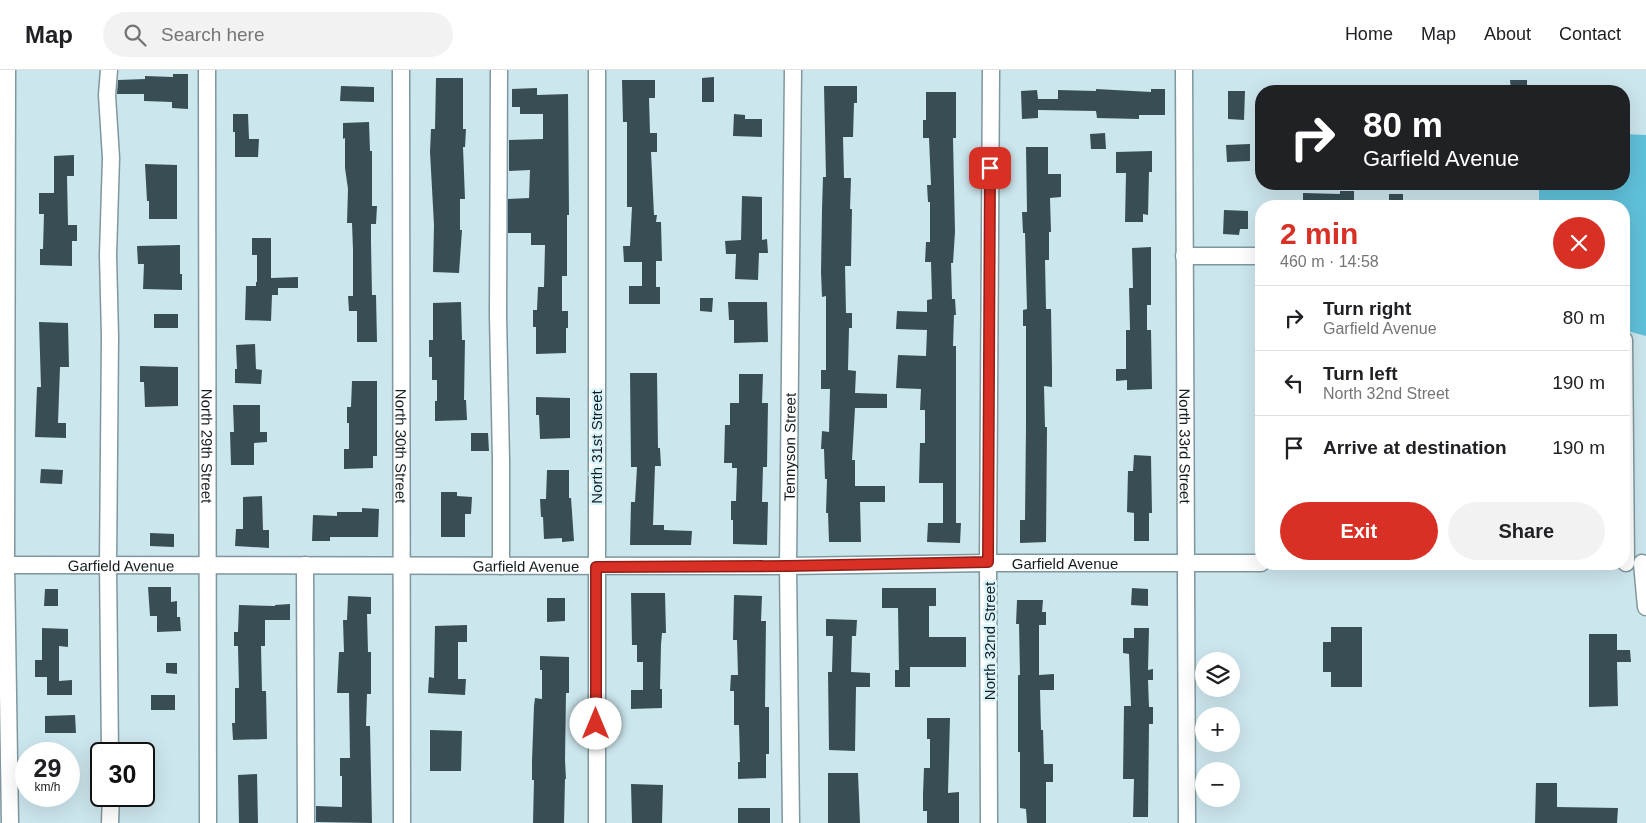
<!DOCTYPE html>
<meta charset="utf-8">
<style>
body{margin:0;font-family:Helvetica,sans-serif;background:#f2f2f2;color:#202124;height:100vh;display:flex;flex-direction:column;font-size:19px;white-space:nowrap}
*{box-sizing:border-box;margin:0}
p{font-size:16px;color:#757577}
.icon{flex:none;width:28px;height:28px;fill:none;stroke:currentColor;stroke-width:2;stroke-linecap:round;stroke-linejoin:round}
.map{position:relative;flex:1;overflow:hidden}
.details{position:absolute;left:1255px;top:130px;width:375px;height:370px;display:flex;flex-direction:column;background:#fff;border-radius:20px;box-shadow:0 5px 20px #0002}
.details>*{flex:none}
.top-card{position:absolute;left:1255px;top:15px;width:375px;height:105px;border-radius:20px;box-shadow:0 5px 20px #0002;background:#202124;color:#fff;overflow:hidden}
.controls{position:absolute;left:1195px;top:582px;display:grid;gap:10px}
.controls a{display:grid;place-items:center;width:45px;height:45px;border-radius:50%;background:#fff;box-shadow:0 5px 20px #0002;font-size:25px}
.speed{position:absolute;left:15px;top:672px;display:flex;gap:10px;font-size:25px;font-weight:700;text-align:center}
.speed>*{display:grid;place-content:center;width:65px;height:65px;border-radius:50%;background:#fff;box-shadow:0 5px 20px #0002;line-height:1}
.speed small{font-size:12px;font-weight:400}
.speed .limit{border:2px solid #111;border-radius:8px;background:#fff;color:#111}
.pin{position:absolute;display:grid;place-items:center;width:42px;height:42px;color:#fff;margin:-21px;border-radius:10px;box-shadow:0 2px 8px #0006}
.me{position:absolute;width:55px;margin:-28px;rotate:0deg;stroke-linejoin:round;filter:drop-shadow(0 0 4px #0008)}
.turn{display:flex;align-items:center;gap:18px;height:105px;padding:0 25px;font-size:22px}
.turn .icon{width:65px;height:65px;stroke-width:2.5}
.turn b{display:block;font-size:35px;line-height:42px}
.round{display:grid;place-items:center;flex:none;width:52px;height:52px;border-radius:26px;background:#f2f2f2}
.summary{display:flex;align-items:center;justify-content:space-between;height:85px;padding:0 25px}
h1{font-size:30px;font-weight:800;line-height:38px;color:#d93025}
.cta{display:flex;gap:10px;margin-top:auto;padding:10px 25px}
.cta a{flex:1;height:58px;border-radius:30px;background:#d93025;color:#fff;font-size:20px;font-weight:800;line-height:58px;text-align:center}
.cta a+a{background:#f2f2f2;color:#202124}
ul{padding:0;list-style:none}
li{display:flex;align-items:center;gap:15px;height:65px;padding:0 25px;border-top:1px solid #e0e0e0}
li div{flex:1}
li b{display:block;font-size:19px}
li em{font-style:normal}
header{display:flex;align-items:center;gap:30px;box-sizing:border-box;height:70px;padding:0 25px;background:#fff;border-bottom:1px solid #e0e0e0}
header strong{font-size:24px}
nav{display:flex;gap:28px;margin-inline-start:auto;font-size:18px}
.search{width:350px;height:45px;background:#f2f2f2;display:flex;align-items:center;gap:12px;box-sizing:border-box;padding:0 18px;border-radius:28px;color:#757577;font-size:19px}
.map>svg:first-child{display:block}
.green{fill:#5fc0d9}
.building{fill:#384e54}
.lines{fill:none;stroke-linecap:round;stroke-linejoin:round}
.minor-casing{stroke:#7f979d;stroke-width:19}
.minor{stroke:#fff;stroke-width:16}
.route-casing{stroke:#8d1f18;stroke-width:12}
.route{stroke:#d93025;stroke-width:9}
.labels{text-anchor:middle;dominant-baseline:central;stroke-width:5;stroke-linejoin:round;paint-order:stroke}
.street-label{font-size:15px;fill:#131c1f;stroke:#d9f3fa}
</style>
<header>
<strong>Map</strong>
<div class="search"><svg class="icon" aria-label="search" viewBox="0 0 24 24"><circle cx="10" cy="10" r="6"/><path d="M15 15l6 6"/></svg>Search here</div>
<nav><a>Home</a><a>Map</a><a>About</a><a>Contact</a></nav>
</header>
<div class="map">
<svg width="1646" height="753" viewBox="0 0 1646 753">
<rect width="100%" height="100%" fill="#cce6ed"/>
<!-- green -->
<path class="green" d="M1624,64l22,1v201l-22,-6v-124h-85v-22h85z"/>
<!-- building -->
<path class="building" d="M173,4h15v35l-16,-1v-6l-28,-1v-7h-27l1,-14 27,-1v-3l28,1z
M714,7v25h-12v-24z
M436,8h27v51h3l-1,18h-2l2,52h-5v31h2l-3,43 -26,-1 1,-47 -4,-73 1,-23h4z
M622,10h33v18h-6l1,35h7v19h-6l3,63h3l-1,7h5l1,39h-6v26h4v17h-31v-18h13v-24h-18l-1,-16h7l2,-39h-5v-85h-4z
M1510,10h17v11h-16z
M341,16l33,1v15l-34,-1z
M824,16h33v17h-3l-1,34h-10l1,41h7l-1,31h2l-1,57h-6l1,47h6v15h-3l-1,42 8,1 -1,22 32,1v14h-32l-3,52h3v26h30v16h-25l1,40h-32l-1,-29h-2l1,-34h-2l-1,-30h-3l1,-18 7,1 1,-43h-9v-19h5v-74l-4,1 -1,-25 1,-63 1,-32h3z
M537,18v7l31,-1 1,121h-2v61h-5v35h6v17h-2v25l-30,1v-27h-3v-17h4l1,-23h6l1,-42h-14v-12h-23v-34l21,-1 1,-28 -21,1v-31l34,-1v-25h-23v-7h-8v-18z
M1096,19l55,3v-3h14v26h-26v4l-42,-1 -1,-7 -58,-1v8l-16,1 -1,-28 16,-1 1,9h20v-9l38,1z
M1228,21h17l-1,29 -16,-1z
M926,22h30v46h-3l2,94 -2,31h-2l1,36h3l1,16h-2l-1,31h3v177h5l-1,20 -33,-1 1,-19h15v-40h-24l1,-40h5v-33h-5l1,-21 -25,-1 2,-33 28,1 1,-26 -31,-1 1,-18 30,1v-12l5,-1 -1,-37h-6l1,-20h4v-40h-2l-1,-17h4l-2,-47h-6v-18h3z
M233,44h15l1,25h10l-1,18h-23v-25h-2z
M734,44l11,1v4h17v18l-29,-1z
M369,52l1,29h2v55h5l-1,18h-5v19l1,52h4l1,47h-20v-31h-8l-1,-15h5v-46l-1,-27h-5l1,-34 -3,-21v-30l-2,1v-16z
M1105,63l1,16h-15l-1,-15z
M1250,74v17l-23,1 -1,-17z
M1026,77h22v27h13v23l-11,1 1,34h-2v28h-4l1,49h5l1,61v17l-8,-1 1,41h2l-1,115 -26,1v-23h5l1,-93v-101h-3v-16l4,-1 -2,-76h-2l-1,-21h5z
M1152,81v21h-3l-1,43 -5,-1v8h-18l1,-49h-10v-21z
M74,85v21h-7l1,49h9v16h-5v25l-32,-1v-16h3l1,-35h-5v-21h15v-37z
M145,94l32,1v54h-28v-18h-2z
M1340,121h14v15h-51v-13l37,1z
M1389,124h14v12h-14z
M742,126l20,1v43l5,-1 1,14h-9l-1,27 -23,-1 1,-25h-10l-1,-13 16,-1z
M1224,140l24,1v18h-8l-1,6 -16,-1z
M252,168h19v40l27,-1v11h-20v7h-6l-1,26 -26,-1 1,-34h10v-4h1v-27h-5z
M180,175v29h2v16l-39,-1 1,-25h-6l-1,-18z
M1151,177v58h-4v25h4l1,59 -25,1v-10l-11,1v-12h10v-39h4l-1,-42h4l-1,-40z
M700,228h13l-1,14 -12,-1z
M461,232l1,38h3l-1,60h2l1,20 -32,1v-20h2v-21h-5v-23h-3v-17h4v-37z
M728,232h39l1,40 -34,1v-23h-5z
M154,244h24v14h-24z
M39,252l29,1 1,44h-9l-2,56h8v15l-31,-1 2,-50h4z
M255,274l1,25 6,1 -1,14 -26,-1v-14h2l-1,-24z
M140,296l38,1v39l-33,1 -1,-25h-4z
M630,303h27l1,75h2l1,18h-6l-2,59h11v5l28,1 -1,14h-61l1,-43h4l2,-35h-6z
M739,304h24l-1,29h6l-1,64h-4l-1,35h6l-1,43 -34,-1v-24h-2v-19h5l1,-33h-5v-5h-8l1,-38h5v-22h9z
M352,311h25v75h-4v12l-29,1v-20h5v-26h-2v-16h4z
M536,327l34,1v40l-30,1 -1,-24h-3z
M233,335h27v27h7v10l-13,1v22h-23l-1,-33h4z
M471,363h17l1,18h-18z
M1134,385l17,1 1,57h-3v28h-15v-28l-7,-1 1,-41h5z
M41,399l22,1 -1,14 -22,-1z
M547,400h22v28h2l3,43 -12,1v-4l-18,1 -1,-22h-2l-1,-18h6z
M441,422h16v4l15,1 -1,17h-6v23h-24z
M262,426l1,34h6v18l-34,-2 1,-17h7v-32z
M362,438l17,1 -1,28h-48v4h-18l1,-26 24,1v-4h25z
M150,463l24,1v13l-24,-1z
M148,517h23v15l6,-1v16h3l1,14 -24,1v-16h-7z
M882,518h54v18h-7v31h37v30h-56v20h-15v-17h4l-1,-62h-16z
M1132,518l16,1v17l-17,-1z
M45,519h13v17h-14z
M631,523h34l1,40h-4l-1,12 -1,44h2v19l-31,1v-19h12v-28h-6v-17h-5z
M734,525l28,1 -1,25h5l-1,86h4v47h-3v24l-28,1v-17h2l-1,-37h-5v-34h-4l1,-16h7l-1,-35h-4z
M348,526l23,1v17h-4l1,38h3v42h-4l-1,32h4l2,97 -56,-1v-16l26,1v-31h-2v-18h10l-1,-65h-12l2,-41h5l-1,-32h4z
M547,528h18v23l-18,1z
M1017,530h26l-1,12h4v13h-7v50l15,-1v16h-14l1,40h2l1,34h9v18h-7v41h-19l-1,-14 -6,-1v-56h-2v-77h2l-1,-51h-3z
M290,534v16h-25v26h-4l1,45h4l1,48 -34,1 -1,-17h3v-35h4l-1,-42h-4v-14h4l1,-27 36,1v-1z
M826,549l31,1 -1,16h-4l-1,36 19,1v14h-14l-1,64 -26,-1 -1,-78h4l1,-36h-7z
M467,555v17h-9v37h8l-1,16 -37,-2 1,-16 5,1 1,-52z
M1331,557h31v60h-31v-15h-8v-30h8z
M42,558l26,1v18l-9,-1v35l13,-1v15h-25v-18h-12v-17h7z
M1134,558h15l-1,42 5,-1v11h-5l1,27h4v17h-4l-1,93h-15l1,-38h-11l1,-73h7l-2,-52 -6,-1v-15h11z
M1589,564h28v16h13l1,12h-14l1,44 -29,1z
M540,586l29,1v36h-3l-1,67 1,19h-1l-1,44h-31l1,-43h-2v-19l2,-55 1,-8 7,1v-29h-2z
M166,593h11v11l-11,-1z
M151,625h24v15h-24z
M75,645l1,18h-31v-17z
M927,648h23l-2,75 11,-1v31h-32v-12h-4v-17l1,-26h6v-29h-3z
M430,660l32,1 -1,40h-31z
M828,703h30l2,50h-32z
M257,704l1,49h-19l-1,-48z
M1536,713h21v24l61,1 -1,15h-82z
M631,714l32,1 -1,38h-30z
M738,738h32v15h-32z"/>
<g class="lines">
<!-- minor casing -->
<g class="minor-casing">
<g id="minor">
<path d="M7,0l-1,495 4,258"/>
<path d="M109,0l-2,25 4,63 -3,97 2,82 -2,228 2,189"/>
<path id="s1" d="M207,0l1,753"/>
<path id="s2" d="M401,0l1,753"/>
<path d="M499,0l-1,246 3,144v106"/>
<path id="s3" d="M1184,0l3,753"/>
<path d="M1184,186h77"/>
<path d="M1624,270l2,223"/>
<path d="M1642,493l4,44"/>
<path id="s4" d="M0,495l788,1 200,-3h273"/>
<path d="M305,495l1,258"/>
<path d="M110,753l1,-27"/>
<path d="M597,753v-753"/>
<path id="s5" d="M791,753l-3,-257 5,-496"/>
<path d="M989,753l-1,-260 3,-493"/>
</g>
</g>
<!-- minor -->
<use href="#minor" class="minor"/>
</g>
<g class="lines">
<!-- route casing -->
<g class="route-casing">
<path id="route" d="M596,654v-157l192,-1 200,-4 2,-394"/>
</g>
<!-- route -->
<use href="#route" class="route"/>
</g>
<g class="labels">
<!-- street labels -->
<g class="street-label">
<text stroke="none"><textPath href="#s1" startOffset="376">North 29th Street</textPath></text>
<text stroke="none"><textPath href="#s5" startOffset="376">Tennyson Street</textPath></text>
<text stroke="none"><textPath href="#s3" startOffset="376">North 33rd Street</textPath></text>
<text stroke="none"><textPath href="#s2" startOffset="376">North 30th Street</textPath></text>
<text transform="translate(596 377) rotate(-90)">North 31st Street</text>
<text stroke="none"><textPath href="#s4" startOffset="1065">Garfield Avenue</textPath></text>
<text stroke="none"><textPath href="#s4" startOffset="121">Garfield Avenue</textPath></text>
<text stroke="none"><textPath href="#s4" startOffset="526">Garfield Avenue</textPath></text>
<text transform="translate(989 571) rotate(-90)">North 32nd Street</text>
</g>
</g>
</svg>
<div class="controls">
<a><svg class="icon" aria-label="layers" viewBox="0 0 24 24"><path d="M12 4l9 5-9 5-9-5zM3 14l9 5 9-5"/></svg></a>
<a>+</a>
<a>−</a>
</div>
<div class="speed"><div>29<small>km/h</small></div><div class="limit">30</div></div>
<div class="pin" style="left:990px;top:98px;background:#d93025"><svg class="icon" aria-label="arrive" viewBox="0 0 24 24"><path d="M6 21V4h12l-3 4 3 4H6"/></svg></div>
<svg class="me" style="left:596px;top:654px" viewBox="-20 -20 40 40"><circle r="19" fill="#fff"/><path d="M0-13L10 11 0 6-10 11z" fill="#d93025"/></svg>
<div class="top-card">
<div class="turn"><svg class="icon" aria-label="right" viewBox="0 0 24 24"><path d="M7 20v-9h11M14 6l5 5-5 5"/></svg><div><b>80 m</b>Garfield Avenue</div></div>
</div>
<section class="details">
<div class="summary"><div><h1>2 min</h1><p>460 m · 14:58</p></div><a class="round" style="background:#d93025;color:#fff"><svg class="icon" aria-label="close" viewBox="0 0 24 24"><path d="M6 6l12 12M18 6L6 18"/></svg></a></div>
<ul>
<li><svg class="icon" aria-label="right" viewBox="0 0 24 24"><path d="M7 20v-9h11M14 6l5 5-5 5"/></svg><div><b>Turn right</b><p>Garfield Avenue</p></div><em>80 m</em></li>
<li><svg class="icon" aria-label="left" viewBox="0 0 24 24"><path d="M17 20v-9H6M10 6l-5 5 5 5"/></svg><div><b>Turn left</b><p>North 32nd Street</p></div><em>190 m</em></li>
<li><svg class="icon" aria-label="arrive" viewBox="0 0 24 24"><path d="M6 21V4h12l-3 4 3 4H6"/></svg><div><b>Arrive at destination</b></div><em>190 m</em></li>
</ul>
<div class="cta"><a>Exit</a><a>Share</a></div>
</section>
</div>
